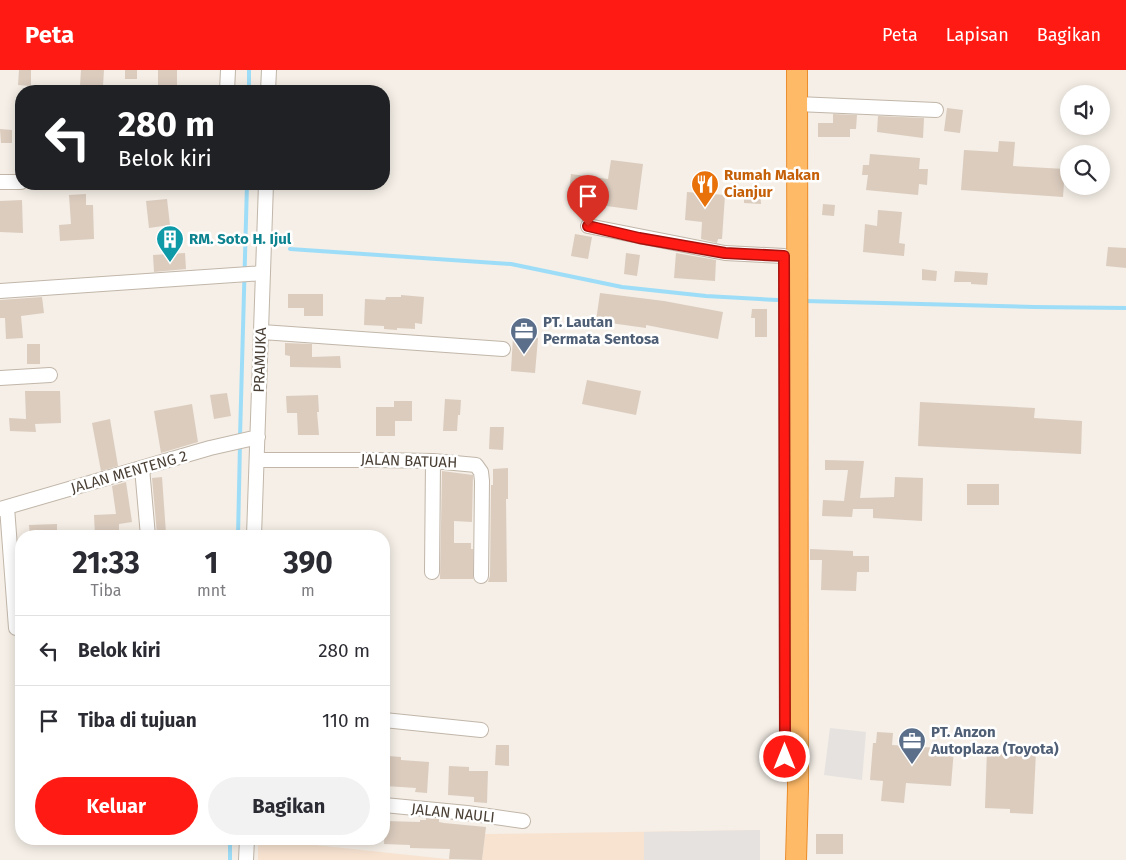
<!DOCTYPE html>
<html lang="id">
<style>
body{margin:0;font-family:"Fira Sans",sans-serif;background:#f2f2f3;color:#2b2b33;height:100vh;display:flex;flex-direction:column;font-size:19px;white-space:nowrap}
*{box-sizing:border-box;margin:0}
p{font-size:16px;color:#7c7c81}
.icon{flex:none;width:28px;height:28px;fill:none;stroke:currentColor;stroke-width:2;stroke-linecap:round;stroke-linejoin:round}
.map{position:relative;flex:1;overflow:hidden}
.panel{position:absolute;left:15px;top:460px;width:375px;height:315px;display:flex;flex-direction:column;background:#fff;border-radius:20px;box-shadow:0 2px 12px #0003}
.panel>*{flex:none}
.banner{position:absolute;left:15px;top:15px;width:375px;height:105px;border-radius:20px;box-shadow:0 2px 12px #0003;background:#202124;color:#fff;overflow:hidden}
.tools{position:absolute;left:1060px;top:15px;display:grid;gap:10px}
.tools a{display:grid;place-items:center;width:50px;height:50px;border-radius:50%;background:#fff;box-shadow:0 2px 12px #0003;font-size:25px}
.pin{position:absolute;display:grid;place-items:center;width:42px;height:42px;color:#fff;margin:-51px -21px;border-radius:50% 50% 50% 0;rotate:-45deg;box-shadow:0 0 5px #0007}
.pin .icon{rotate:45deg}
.me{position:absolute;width:55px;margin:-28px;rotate:0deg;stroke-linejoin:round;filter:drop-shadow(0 0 4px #0008)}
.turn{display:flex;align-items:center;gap:18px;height:105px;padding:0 20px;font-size:22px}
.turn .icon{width:65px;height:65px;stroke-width:2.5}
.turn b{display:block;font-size:35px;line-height:42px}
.eta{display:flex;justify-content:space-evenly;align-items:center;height:85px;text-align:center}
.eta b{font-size:30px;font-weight:700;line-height:35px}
.action{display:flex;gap:10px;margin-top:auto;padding:10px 20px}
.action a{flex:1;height:58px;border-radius:30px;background:#ff1b14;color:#fff;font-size:20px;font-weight:700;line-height:58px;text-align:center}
.action a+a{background:#f2f2f3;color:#2b2b33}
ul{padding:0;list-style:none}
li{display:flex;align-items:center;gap:15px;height:70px;padding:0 20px;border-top:1px solid #e1e1e2}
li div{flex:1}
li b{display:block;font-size:19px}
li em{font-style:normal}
header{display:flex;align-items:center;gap:30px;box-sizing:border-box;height:70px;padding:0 25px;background:#ff1b14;color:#fff}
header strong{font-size:24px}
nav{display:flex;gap:28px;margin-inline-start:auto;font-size:18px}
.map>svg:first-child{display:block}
.commercial{fill:#f8e3d1}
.parking{fill:#e6e2df}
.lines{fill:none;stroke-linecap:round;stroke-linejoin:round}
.stream{stroke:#9eddf7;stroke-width:4}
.building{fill:#dbccbe}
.minor-casing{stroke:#c1b6a9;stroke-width:16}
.highway-casing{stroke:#eb8d2b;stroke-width:22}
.minor{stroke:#fff;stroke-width:14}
.highway{stroke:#ffba68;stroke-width:20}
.route-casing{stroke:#a6120d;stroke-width:12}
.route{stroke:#ff1b14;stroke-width:9}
.labels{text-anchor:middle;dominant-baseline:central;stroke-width:5;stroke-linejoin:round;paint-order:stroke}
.food-label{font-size:15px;font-weight:bold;fill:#c56008;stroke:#fff;text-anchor:start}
.culture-label{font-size:15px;font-weight:bold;fill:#0d838f;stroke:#fff;text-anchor:start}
.service-label{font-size:15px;font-weight:bold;fill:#4e5e75;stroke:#fff;text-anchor:start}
.street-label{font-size:15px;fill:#493f35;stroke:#fff}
</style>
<header>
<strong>Peta</strong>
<nav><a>Peta</a><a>Lapisan</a><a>Bagikan</a></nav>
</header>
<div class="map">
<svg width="1126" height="790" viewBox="0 0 1126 790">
<rect width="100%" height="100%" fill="#f5efe7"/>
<!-- commercial -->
<path class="commercial" d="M760,760v30h-278l3,-26z
M258,769h1l197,21h-198z"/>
<!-- parking -->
<path class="parking" d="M830,658l36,4 -4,48 -38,-5z
M760,760v30h-116v-28z"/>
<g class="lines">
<!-- stream -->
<path class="stream" d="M249,21v-21
M290,179l221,15 111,23 84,9 71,4
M805,231l229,6 92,1
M240,367l7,-253
M238,466l2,-92
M230,790v-21"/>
</g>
<!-- building -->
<path class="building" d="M19,0h12v16l-13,-1z
M81,0h23l-1,16h-23z
M125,0h12v9h-12z
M158,0h19v15h-19z
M947,38l16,2 -3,23 -16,-2z
M833,44l24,1 -1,14h-6v8h-32v-14h15z
M878,46l46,2 -1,20 -46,-6z
M0,59l12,1v13h-11z
M999,71l16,1 -2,24 52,3 -2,28 -102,-7 3,-40 34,2z
M870,84l50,4 -1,11h9l-1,16 -8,-1 -1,11 -52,-5 2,-15h-6l1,-10h6z
M611,90l32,4 -6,46 -69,-9 3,-27 37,5z
M744,117l16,1 1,16 -17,-1z
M687,122l38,3 -3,44h-4l-1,4 -16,-4 1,-17 -17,-2z
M86,124v11h7l1,34 -34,2 -1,-16 12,-1 -2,-29z
M167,129l3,26 -21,3 -3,-27z
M22,130l1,33 -23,-1v-31z
M823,134l12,1 -1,11 -12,-1z
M878,140l24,2 -3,31 6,1 -1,12 -41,-4 2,-28 12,2z
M575,164l17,3 -4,22 -17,-3z
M1108,177l18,1v20l-20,-2z
M185,183l1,16 -32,3 -1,-17z
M626,183l14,2 -3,21 -13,-2z
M676,183l40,7 -1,21 -41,-3z
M922,199l15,2 -1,10 -14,-1z
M955,201l33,2 -1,12 -16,-1v-2h-17z
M600,223l64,8 59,11 -5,27 -72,-14v3l-50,-7z
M288,224h35v22h-19v-8h-16z
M401,225l23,2 -2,27 -7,-1v6l-18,-1v2l-13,-1v-3l-20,-1 1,-26 20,1 1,-3h15z
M42,227l2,16 -23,3 2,22 -17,1 -1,-21h-5v-18z
M752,239h15v28h-12v-19h-4z
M513,266l25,2 -3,35 -24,-2z
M285,273l27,1v13l28,-1 1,12 -51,-1v-11l-5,-1z
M27,274h13v20h-13z
M587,310l54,11 -5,24 -54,-11z
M25,321h35l1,32 -26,1 1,8 -26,-1 -1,-13 17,1z
M227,323l4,23 -17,3 -4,-24z
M318,325l1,17h-2l2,23h-21l-1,-22h-10l-1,-17z
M445,329l16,1 -1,15h-2l-1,16h-14z
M394,331h18v20h-17v15h-19v-29h18z
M920,332l115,6 -1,10 48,3 -1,33 -163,-8z
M192,334l6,38 -37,11 -7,-42z
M110,349l8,47 -17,5 -9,-48z
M490,357h14l-1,23 -14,-1z
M825,390l39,1 -4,37 34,-1 1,-20 28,1 -1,43 -49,-3v-9h-20l-1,8 -30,-1 1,-16 21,1 4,-31h-23z
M508,398v31h-2l1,83h-19l2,-6 1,-91h2v-16z
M442,401l31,4 -1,47 -18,-1v22h17v6h2v30h-33z
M162,407l4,56 -9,1 -5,-56z
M126,412l6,40 -13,2v12h-24l-1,-21 22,-1 -4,-28z
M967,414h32v21h-32z
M57,454v12h-27l-1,-11z
M810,479l43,2v5h16v16h-12l-1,19 -35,-1 1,-30h-12z
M877,662l16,1 -1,12 62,4 -3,37 -45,-3 -2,20 -23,-2 2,-20 -13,-1 3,-37h3z
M496,675h13v21l-14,-1z
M987,679l49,3 -3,62 -23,-1v-4l-25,-1z
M388,686l13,1v3l28,2 -2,31 -12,-1 1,-4 -31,-2z
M449,696l20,1v4h19l-1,32 -13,-1v-5l-26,-2z
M426,748l13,1v3l5,1 42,4 -4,33 -33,-1 1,-10 -40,-1v-3l-26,-1 1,-23 35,1v-2h6z
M816,764h27v20h-27z"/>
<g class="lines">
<!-- minor casing -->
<g class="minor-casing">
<path id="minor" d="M227,21l1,-21
M268,21l1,-21
M797,34l139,6
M0,112h21
M588,156l137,27 59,3
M0,221l262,-18
M262,262l241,17
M0,308l50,-3
M258,390h119l56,1 43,4 5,7 1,9 -1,95
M142,398l6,68
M7,437l9,121
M0,439l210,-61 48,-11
M254,466l12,-352
M432,502l1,-111
M384,650l97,10
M384,735l83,8 56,8
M246,790l1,-21"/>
</g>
<!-- highway casing -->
<g class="highway-casing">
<path id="highway" d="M796,790l2,-71 -1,-719"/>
</g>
<!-- minor -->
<use href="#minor" class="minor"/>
<!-- highway -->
<use href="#highway" class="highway"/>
</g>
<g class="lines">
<!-- route casing -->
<g class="route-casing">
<path id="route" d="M588,156l51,12 86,15 59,3 1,501"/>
</g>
<!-- route -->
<use href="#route" class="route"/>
</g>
<!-- icons -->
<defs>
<g id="restaurant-pin" transform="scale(1.4375)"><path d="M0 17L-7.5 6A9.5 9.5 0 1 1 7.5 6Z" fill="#e8710a" stroke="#fff"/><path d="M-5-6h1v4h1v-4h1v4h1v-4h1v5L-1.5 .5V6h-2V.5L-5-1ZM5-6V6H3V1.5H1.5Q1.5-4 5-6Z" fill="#fff"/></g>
<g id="building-pin" transform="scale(1.4375)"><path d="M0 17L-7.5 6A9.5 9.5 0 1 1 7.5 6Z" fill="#0f9aa8" stroke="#fff"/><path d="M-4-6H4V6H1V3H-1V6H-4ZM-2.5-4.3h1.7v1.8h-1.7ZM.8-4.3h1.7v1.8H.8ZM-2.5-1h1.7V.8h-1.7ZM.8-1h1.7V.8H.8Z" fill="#fff"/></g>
<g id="office-pin" transform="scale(1.4375)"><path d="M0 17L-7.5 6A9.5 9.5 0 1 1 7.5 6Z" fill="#5c6f8a" stroke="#fff"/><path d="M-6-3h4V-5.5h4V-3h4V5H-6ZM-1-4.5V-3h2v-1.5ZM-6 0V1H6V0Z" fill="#fff"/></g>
</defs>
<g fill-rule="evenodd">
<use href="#restaurant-pin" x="705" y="114"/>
<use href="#building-pin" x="170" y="169"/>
<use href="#office-pin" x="524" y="261"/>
<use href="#office-pin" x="912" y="671"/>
</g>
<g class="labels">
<!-- food labels -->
<g class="food-label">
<text x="724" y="105">Rumah Makan<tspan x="724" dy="17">Cianjur</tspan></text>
</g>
<!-- culture labels -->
<g class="culture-label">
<text x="189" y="169">RM. Soto H. Ijul</text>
</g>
<!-- service labels -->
<g class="service-label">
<text x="543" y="252">PT. Lautan<tspan x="543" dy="17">Permata Sentosa</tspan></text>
<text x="931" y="662">PT. Anzon<tspan x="931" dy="17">Autoplaza (Toyota)</tspan></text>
</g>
<!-- street labels -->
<g class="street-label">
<text transform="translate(260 290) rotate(-88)">PRAMUKA</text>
<text transform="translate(409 391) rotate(2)">JALAN BATUAH</text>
<text transform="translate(129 402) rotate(-16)">JALAN MENTENG 2</text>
<text transform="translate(453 743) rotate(6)">JALAN NAULI</text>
</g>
</g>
</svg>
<div class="tools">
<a><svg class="icon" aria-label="sound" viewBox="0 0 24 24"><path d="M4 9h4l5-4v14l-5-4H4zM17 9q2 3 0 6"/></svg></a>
<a><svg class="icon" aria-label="search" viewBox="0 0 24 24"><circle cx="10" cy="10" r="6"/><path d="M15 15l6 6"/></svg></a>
</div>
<div class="pin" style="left:588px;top:156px;background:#d93025"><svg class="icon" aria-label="arrive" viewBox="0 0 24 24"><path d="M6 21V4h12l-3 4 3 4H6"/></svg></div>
<svg class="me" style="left:785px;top:687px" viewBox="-20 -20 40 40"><circle r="17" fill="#ff1b14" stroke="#fff" stroke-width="3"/><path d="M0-11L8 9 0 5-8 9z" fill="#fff"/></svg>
<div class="banner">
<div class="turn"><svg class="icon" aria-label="left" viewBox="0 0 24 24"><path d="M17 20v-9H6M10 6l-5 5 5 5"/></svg><div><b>280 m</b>Belok kiri</div></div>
</div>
<section class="panel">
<div class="eta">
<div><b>21:33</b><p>Tiba</p></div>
<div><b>1</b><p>mnt</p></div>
<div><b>390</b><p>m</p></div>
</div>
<ul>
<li><svg class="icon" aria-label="left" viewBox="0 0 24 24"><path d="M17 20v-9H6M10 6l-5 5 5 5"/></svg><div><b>Belok kiri</b></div><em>280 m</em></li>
<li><svg class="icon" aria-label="arrive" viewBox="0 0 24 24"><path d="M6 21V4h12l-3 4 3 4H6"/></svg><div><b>Tiba di tujuan</b></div><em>110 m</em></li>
</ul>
<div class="action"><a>Keluar</a><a>Bagikan</a></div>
</section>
</div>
